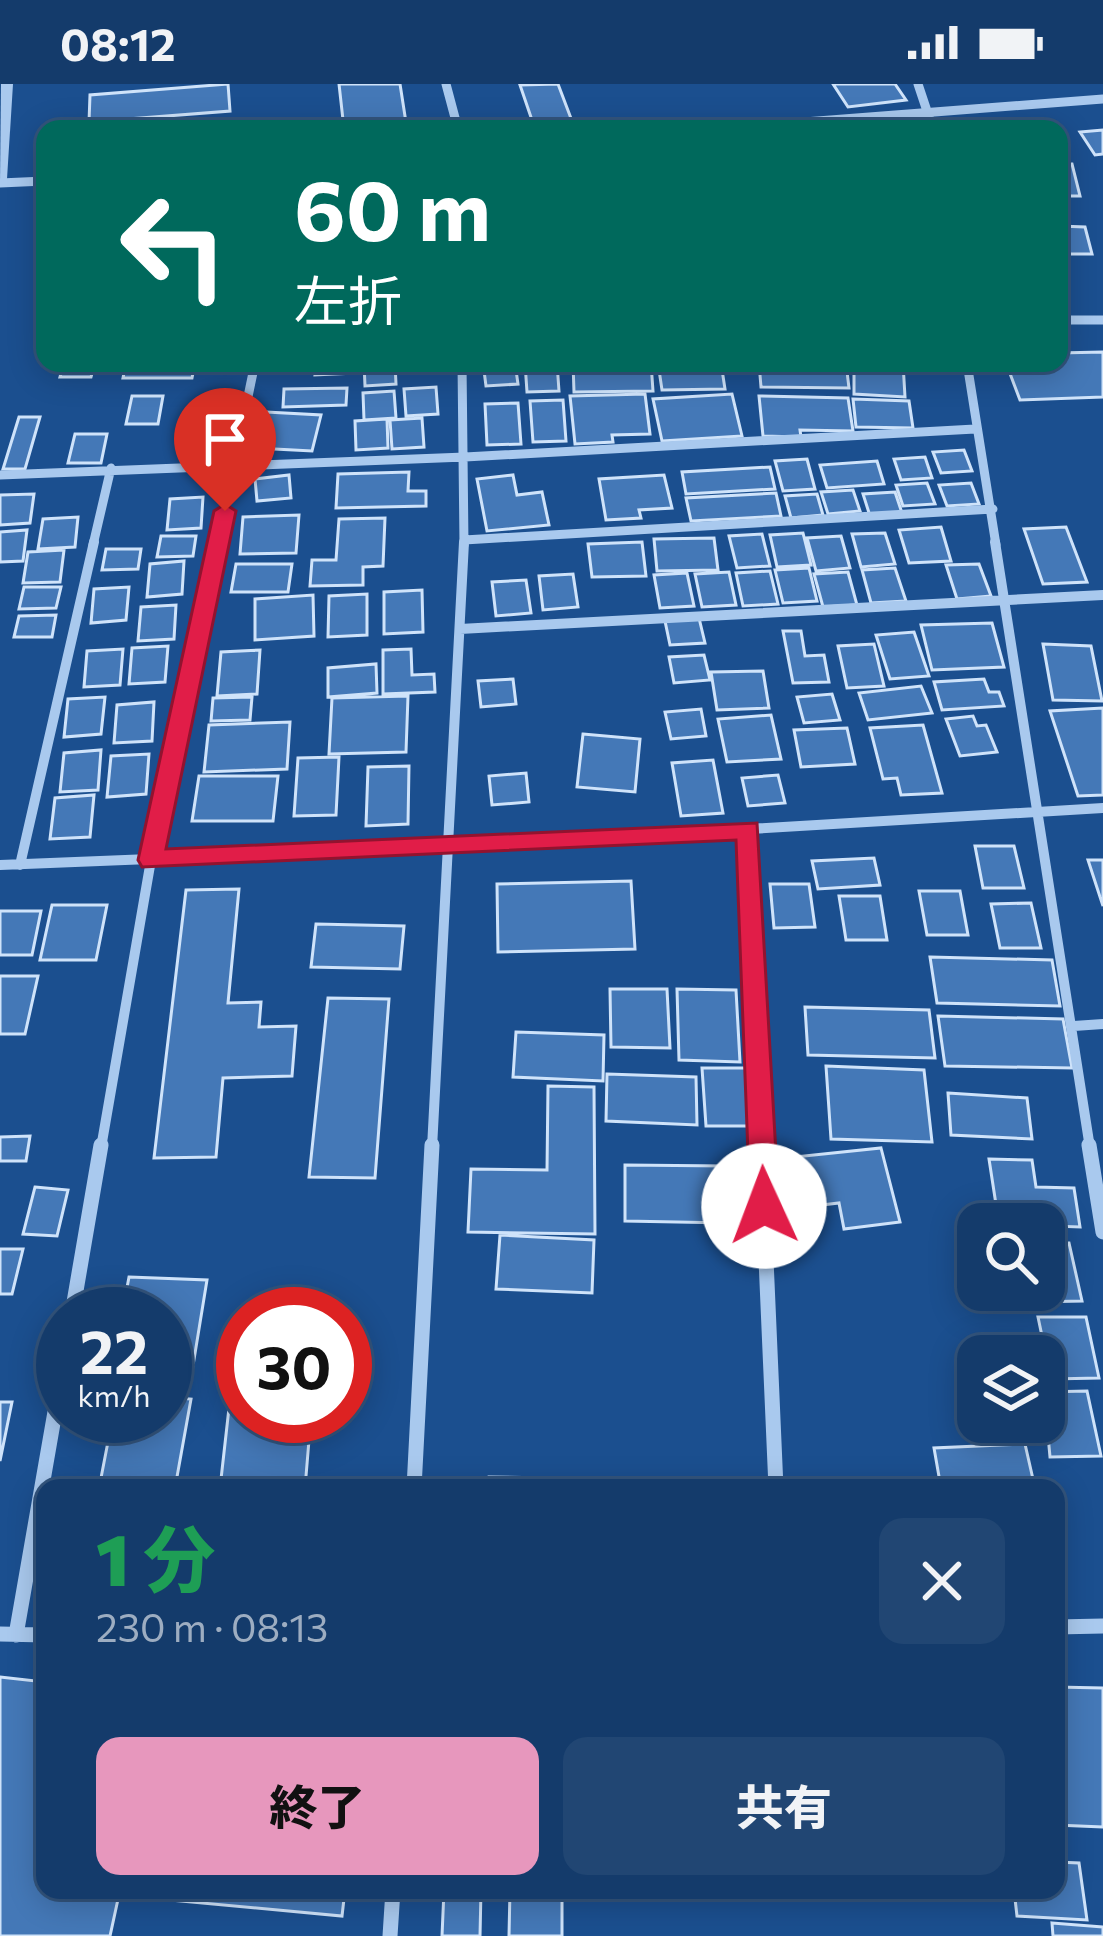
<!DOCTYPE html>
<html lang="ja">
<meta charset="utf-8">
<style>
body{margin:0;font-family:Commissioner,"Noto Sans JP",sans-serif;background:#214673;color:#f1f3f6;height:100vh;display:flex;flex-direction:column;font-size:45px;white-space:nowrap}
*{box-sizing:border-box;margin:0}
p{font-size:39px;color:#9dadc1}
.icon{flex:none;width:66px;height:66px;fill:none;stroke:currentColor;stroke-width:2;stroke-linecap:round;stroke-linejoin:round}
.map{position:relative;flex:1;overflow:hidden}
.panel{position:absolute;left:36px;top:1395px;width:1029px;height:420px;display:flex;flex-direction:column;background:#143b6b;border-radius:24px;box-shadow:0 6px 30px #0003,0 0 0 3px #33557e}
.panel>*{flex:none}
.banner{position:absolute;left:36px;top:36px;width:1032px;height:252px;border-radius:24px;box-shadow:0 6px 30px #0003,0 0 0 3px #33557e;background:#00695c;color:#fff;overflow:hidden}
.buttons{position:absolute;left:957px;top:1119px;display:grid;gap:24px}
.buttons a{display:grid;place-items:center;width:108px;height:108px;border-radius:24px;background:#143b6b;box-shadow:0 6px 30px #0003,0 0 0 3px #33557e;font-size:60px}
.speed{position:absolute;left:36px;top:1203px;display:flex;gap:24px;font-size:60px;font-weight:700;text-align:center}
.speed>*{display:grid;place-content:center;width:156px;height:156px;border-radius:50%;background:#143b6b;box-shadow:0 6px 30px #0003,0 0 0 3px #33557e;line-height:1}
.speed small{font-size:30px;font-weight:400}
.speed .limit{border:18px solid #d22;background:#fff;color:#111}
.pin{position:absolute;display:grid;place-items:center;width:102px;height:102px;color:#fff;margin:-123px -51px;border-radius:50% 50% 50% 0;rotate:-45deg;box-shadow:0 0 12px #0007}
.pin .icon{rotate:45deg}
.me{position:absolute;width:132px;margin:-66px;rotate:358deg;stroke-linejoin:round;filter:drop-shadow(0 0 9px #0008)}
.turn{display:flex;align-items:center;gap:42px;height:252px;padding:0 60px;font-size:54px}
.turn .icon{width:156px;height:156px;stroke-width:2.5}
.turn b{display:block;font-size:84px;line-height:102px}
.round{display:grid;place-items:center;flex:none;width:126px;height:126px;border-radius:24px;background:#214673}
.overview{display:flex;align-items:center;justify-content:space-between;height:204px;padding:0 60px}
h1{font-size:72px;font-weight:800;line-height:90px;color:#1e9e55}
.cta{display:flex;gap:24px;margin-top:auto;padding:24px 60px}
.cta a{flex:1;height:138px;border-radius:24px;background:#e797bd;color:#111;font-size:48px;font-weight:800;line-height:138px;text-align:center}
.cta a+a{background:#214673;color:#f1f3f6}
.status{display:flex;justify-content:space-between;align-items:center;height:84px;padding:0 60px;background:#143b6b;direction:ltr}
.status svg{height:33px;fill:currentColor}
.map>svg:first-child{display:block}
.building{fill:#4478b7;stroke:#cfe3fa;stroke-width:3}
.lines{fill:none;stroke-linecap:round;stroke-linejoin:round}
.minor-far2{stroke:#a9c9ee;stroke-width:9}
.minor-far1{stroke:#a9c9ee;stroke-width:10}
.minor{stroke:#a9c9ee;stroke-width:15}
.tertiary{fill:#a9c9ee;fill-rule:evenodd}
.route{fill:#e11d48;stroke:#92132f;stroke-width:3}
</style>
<div class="status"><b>08:12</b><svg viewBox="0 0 49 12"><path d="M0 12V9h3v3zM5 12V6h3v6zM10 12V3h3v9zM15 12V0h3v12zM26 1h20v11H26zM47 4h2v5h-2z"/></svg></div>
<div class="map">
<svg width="1103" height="1852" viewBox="0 0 1103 1852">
<rect width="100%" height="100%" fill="#1b4f8f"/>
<!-- building -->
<path class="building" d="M228,0l2,27 -141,11 1,-27z
M339,0h61l7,45h-63z
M558,0l17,45h-40l-15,-44z
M833,0h62l11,16 -58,7z
M1103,46v24l-8,1 -15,-23z
M1059,80h13l8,32h-21z
M1059,142l26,1 7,27h-33z
M1103,268v45l-83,3 -14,-37h53v-10z
M64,279h31l-4,14h-31z
M126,279h69l-3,15h-69z
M316,279h39v10l-40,2z
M364,279h31l1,21 -31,2z
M483,279h32l3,21 -32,2z
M525,279h32l2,28 -32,1z
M573,279h78l2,28 -79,1z
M658,279h63l4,26 -63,1z
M759,279h87l3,25 -88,-1z
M854,279h49l2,34 -51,-3z
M436,303l2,27 -32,2 -2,-27z
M347,304l-1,17 -63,2 1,-18z
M394,307l2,27 -32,2 -1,-27z
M645,310l5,40 -38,1 1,7 -38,2 -5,-48z
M732,310l10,42 -80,5 -9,-42z
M132,312h31l-5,28h-32z
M759,312l89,2 5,33 -53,-1 1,7 -38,-1z
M853,315l56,2 4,27 -57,-1z
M563,316l3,41 -33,1 -3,-41z
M518,319l3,41 -34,1 -2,-41z
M266,328l55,3 -9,36 -56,-3z
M19,333h21l-15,52h-22z
M422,334l2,29 -32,2 -2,-29z
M387,335l1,29 -32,2 -1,-29z
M75,350h32l-6,29h-33z
M964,366l8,21 -31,2 -8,-21z
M925,373l7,21 -31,2 -7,-21z
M807,375l8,30 -32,2 -8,-30z
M877,377l7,23 -57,4 -7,-23z
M770,383l5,22 -89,5 -4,-22z
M409,388l-1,19h18v15l-90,2 2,-34z
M289,391l2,23 -34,3 -2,-22z
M513,391l4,20 25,-3 7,33 -62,6 -10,-52z
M664,391l8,33 -33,2 2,8 -35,2 -7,-41z
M927,399l8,21 -32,2 -7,-21z
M971,399l8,21 -32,2 -8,-21z
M853,406l7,21 -32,3 -7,-22z
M895,408l7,21 -32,3 -7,-22z
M776,409l5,23 -90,5 -5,-23z
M34,410l-4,29 -30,2v-30z
M817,410l6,21 -32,3 -6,-22z
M203,413l-2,31 -34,2 3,-31z
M299,431l-3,38 -56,1 3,-37z
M78,433l-3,30 -37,2 5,-30z
M385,434l-2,48 -20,1v18l-53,1 2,-26h24l3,-41z
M941,443l10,34 -42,2 -10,-33z
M1066,443l21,55 -44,2 -19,-55z
M27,446l-4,31 -23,1v-30z
M803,449l8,32 -34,2 -7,-32z
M885,449l10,31 -34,3 -9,-33z
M762,450l8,32 -33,2 -8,-32z
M161,452h35l-3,20 -36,1z
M841,452l9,32 -34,3 -9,-33z
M714,454l4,32 -61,1 -3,-32z
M642,458l4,34 -54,1 -4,-33z
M106,465h35l-3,20 -36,1z
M64,466l-4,32 -37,1 5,-31z
M184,477l-2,33 -35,3 3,-33z
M236,480h56l-4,28h-57z
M979,480l12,32 -34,3 -11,-34z
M809,484l8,33 -34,2 -8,-33z
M895,484l11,33 -35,2 -9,-33z
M770,487l8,33 -35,2 -7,-33z
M729,488l7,33 -34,2 -7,-33z
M848,488l9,33 -34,2 -9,-33z
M687,489l7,33 -34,2 -6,-33z
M573,490l5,33 -35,3 -4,-34z
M526,496l5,33 -35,3 -4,-34z
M24,503h37l-5,21 -37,1z
M129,503l-3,33 -35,3 3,-34z
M422,506l1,42 -39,2v-42z
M367,510v41l-39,2 1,-41z
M313,511l1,41 -59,4v-41z
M176,521l-2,34 -36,2 3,-34z
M56,531l-4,22h-38l5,-21z
M699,534l6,25 -35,2 -5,-24z
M992,539l12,44 -72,3 -11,-45z
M783,547h18l4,25 19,-1 5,27 -36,1z
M914,548l15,44 -39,3 -14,-44z
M874,560l10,42 -37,2 -9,-42z
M1043,560l48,2 11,55 -49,-1z
M168,562l-3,36 -36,2 3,-36z
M123,565l-3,36 -36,2 3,-36z
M411,565l1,26 22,-1 1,18 -52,2v-44z
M260,566l-3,44 -40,2 4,-44z
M704,571l6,25 -36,3 -5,-26z
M376,580l1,29 -49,4v-29z
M763,587l6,37 -52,2 -6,-38z
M513,595l3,25 -35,3 -3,-26z
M984,595l5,13h10l5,14 -62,4 -8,-28z
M921,602l11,27 -64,7 -9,-27z
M832,610l8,26 -36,3 -7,-26z
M408,612l-2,56 -77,2 3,-56z
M105,613l-4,37 -37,3 4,-38z
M252,613l-2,23 -39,1 2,-23z
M154,618l-2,39 -38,2 3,-38z
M1103,624v87l-25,1 -28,-85z
M701,625l5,27 -35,3 -6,-27z
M771,631l10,44 -54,3 -9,-43z
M973,632l4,10 9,-1 11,27 -37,4 -14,-37z
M290,638l-3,47 -83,3 5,-47z
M923,641l19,68 -41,2 -4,-17 -14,1 -13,-51z
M847,644l8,36 -54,3 -7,-37z
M583,650l57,5 -5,53 -58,-5z
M101,666l-3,40 -38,2 4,-39z
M149,670l-3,40 -39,3 4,-41z
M339,673l-3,58 -42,1 4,-58z
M713,676l10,53 -42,3 -9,-53z
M409,682l-1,58 -42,2 2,-59z
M526,689l3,29 -37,3 -3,-29z
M778,691l7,28 -37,3 -6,-28z
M199,692h79l-5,45h-81z
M94,711l-4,42 -40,2 5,-41z
M975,762h39l10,42h-41z
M874,774l6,27 -62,4 -6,-28z
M1088,776h15v46z
M631,797l4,68 -137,3 -1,-68z
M770,800h39l6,43 -41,1z
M239,805l-11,114 33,-1 -2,25 37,-1 -4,50 -69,2 -7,79 -62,1 32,-268z
M919,807h41l8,44h-41z
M839,812h41l7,44h-41z
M1031,819l10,45h-41l-9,-44z
M52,821h55l-11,55h-56z
M0,827h41l-9,44h-32z
M316,840l88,2 -4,43 -89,-2z
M930,873l122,3 8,46 -123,-3z
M0,892h38l-13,58h-25z
M610,905h57l3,59 -59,-1z
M677,905l59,1 4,72 -61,-2z
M328,914l61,1 -14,179 -66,-1z
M805,923l124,3 6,48 -127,-3z
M938,932l125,3 9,49 -127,-2z
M516,948l88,3 -1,46 -90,-4z
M826,982l98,4 8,72 -101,-3z
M702,984h44l5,58h-45z
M607,990l89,3 1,48 -91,-4z
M548,1002l46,1 1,147 -127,-2 3,-63 76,1z
M948,1009l79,5 5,41 -81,-4z
M30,1052l-4,25h-26v-24z
M881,1064l19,74 -56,7 -5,-26 -43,5 -11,-50z
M989,1075l43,1 4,27 38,1 6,39 -81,-3z
M625,1081l100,1 3,57 -103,-2z
M35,1103l33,3 -11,46 -34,-2z
M500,1151l94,5 -2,53 -96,-4z
M1044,1159h25l13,58 -48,1 -2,-12h12z
M0,1165h23l-11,45h-12z
M129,1193l78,3 -16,98 -26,-1v-63h-43z
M1038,1233h48l13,61 -48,1z
M238,1244h5v88h68l-6,72h-85z
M1087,1307l14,65 -51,1 -6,-65z
M165,1313l26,2 -16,89 -75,-5 13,-67h52z
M0,1318h12l-12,59z
M1025,1360l10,44h-94l-7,-40z
M489,1393l236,4v7h-237z
M0,1593l45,5v208h75l-10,46h-110z
M1056,1603l47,1v139l-47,-2z
M1056,1778l23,1 8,57 -70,-4 -3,-26h42z
M139,1806h206l-3,26 -205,-19z
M444,1806h37l-1,46h-38z
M510,1806h52v46h-53z
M1052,1839l51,4v9h-50z"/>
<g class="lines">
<!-- minor-far2 -->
<path class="minor-far2" d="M446,0l12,45
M918,0l15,45
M715,45l388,-30
M0,99l45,-2
M1059,236h44
M462,279l2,182
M967,279l29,182
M0,391l465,-18 510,-28
M464,456l529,-31
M93,461l18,-77
M217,461l38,-182"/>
<!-- minor-far1 -->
<path class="minor-far1" d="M995,458l95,606
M460,545l643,-34
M748,746l14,318
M0,781l446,-18 657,-39
M20,781l74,-323
M1074,942l29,-2
M101,1064l50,-288 66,-318
M432,1064l32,-606"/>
<!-- minor -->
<path class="minor" d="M761,1061l15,343
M1089,1061l14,87
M72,1230l29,-169
M414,1404l18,-343
M1056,1543l47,-1
M0,1550l45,1
M16,1551l47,-269
M390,1852l3,-46"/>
<!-- tertiary -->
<path class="tertiary" d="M1,0h12l-6,95 -7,4z"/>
</g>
<!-- route -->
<path class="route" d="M225,420l11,7 -70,338 591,-26 22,383 -4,10 -11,4 -10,-4 -4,-10 -14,-366 -594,27 -4,-7 76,-349z"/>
</svg>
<div class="buttons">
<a><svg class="icon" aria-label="search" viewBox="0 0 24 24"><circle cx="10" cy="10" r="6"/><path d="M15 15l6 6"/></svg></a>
<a><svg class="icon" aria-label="layers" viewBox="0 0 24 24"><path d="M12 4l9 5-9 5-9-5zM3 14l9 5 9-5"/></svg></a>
</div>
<div class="speed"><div>22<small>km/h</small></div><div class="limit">30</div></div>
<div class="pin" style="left:225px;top:427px;background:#d93025"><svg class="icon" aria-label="arrive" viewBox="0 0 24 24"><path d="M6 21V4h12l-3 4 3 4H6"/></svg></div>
<svg class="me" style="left:764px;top:1122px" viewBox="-20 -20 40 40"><circle r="19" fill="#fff"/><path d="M0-13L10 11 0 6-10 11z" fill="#e11d48"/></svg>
<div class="banner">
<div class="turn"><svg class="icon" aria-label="left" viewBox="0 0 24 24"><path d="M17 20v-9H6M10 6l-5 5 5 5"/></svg><div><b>60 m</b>左折</div></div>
</div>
<section class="panel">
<div class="overview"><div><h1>1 分</h1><p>230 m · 08:13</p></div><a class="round"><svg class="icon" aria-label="close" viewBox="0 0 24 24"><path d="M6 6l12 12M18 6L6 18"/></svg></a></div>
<div class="cta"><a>終了</a><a>共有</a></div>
</section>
</div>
